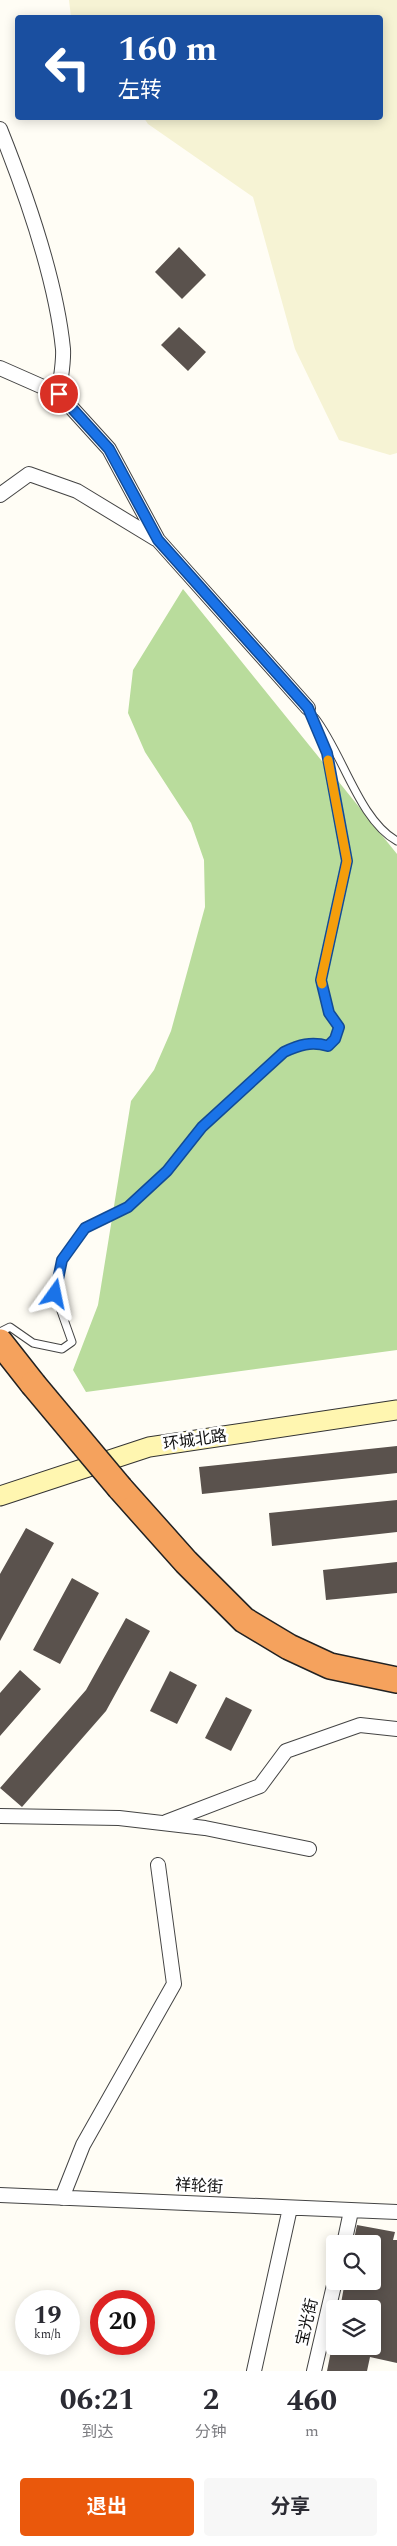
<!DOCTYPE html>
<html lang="zh">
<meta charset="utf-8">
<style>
body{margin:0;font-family:Spectral,"Noto Sans SC",serif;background:#f7f7f7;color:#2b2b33;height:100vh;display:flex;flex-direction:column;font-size:19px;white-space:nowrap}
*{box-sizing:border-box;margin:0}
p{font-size:16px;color:#7c7c81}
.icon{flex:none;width:28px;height:28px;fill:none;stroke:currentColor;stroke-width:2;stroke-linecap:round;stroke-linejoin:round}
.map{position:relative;height:2371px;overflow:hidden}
.sheet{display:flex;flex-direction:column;background:#fff;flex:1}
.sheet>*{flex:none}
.hud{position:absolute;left:15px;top:15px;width:368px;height:105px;border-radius:5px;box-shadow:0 2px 12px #0003;background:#1a4fa0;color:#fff;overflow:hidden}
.buttons{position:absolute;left:326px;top:2235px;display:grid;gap:10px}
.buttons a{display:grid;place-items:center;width:55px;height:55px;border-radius:5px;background:#fff;box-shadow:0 2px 12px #0003;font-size:25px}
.speed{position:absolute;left:15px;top:2290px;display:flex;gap:10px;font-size:25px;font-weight:700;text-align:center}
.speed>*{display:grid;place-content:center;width:65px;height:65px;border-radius:50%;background:#fff;box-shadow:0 2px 12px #0003;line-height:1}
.speed small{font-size:12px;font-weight:400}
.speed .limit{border:8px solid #d22;background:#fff;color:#111}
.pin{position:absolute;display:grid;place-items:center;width:42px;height:42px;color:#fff;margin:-21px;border:2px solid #fff;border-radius:50%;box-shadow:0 1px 5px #0007}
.me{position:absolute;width:55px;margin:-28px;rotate:12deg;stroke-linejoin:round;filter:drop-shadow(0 0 4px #0008)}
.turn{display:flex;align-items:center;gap:18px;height:105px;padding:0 20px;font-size:22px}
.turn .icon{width:65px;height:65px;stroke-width:2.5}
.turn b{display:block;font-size:35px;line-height:42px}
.eta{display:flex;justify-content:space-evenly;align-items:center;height:85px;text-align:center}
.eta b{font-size:30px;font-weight:700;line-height:35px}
.action{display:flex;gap:10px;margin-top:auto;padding:10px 20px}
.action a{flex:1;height:58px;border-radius:5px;background:#ea580c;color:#fff;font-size:20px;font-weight:700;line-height:58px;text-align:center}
.action a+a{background:#f7f7f7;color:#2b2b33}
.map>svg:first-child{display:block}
.farmland{fill:#f6f3d4}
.forest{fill:#b9dc9c}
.building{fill:#5a524d}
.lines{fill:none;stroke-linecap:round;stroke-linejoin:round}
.lane-casing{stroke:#444;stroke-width:9}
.street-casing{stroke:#444;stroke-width:16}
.secondary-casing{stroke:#333;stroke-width:21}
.highway-casing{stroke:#222;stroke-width:28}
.lane{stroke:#fff;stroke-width:7}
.street{stroke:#fff;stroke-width:14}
.secondary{stroke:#fff6b0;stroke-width:19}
.highway{stroke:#f5a25d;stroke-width:25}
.highway-bridge-casing{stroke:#222;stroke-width:28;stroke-linecap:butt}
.highway-bridge{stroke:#f5a25d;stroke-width:25}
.route-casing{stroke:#114b97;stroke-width:12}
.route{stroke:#1a73e8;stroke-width:9}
.slow{stroke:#f59e0b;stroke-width:9}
.labels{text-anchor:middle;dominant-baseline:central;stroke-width:5;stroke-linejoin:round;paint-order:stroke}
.street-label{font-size:16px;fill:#111;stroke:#fff}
</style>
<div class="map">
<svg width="397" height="2371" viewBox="0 0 397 2371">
<rect width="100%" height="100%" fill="#fffdf5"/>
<!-- farmland -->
<path class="farmland" d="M69,0h328v453l-7,2 -51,-15 -44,-91 -42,-152 -105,-73 -4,-6h236v-100l-309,-1z"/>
<!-- forest -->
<path class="forest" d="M183,589l214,265v496l-311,42 -13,-22 25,-65 33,-204 23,-31 17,-39 34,-124 -1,-47 -13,-37 -46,-71 -17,-39 5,-43z"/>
<!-- building -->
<path class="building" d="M179,247l27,28 -24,24 -27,-27z
M179,327l27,25 -18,19 -27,-26z
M397,1446v27l-195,21 -3,-27z
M397,1500v32l-125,14 -3,-33z
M26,1528l28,15 -54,98v-67z
M397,1562v31l-71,7 -3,-30z
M72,1578l27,15 -39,71 -27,-14z
M126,1618l24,13 -44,80 -84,96 -22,-19 86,-98z
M20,1670l21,19 -41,47v-43z
M170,1671l27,14 -20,39 -27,-13z
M226,1697l26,13 -21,41 -26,-13z
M357,2225l38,7 -2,8h4v123l-27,-6 -3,14h-40l5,-25h40v-37h-32l5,-28h27v-37h-19z"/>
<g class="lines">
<!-- lane casing -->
<g class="lane-casing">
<path id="lane" d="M315,718c28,36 44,102 82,123
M0,1332l10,-5 23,16 29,6 10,-7 -17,-48 7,-34 23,-32 43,-21 39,-36 35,-44 82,-75c15,-7 27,-11 44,-6l7,-7 4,-12 -10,-14 -8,-33 26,-119 -20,-108 -19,-45"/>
</g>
<!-- street casing -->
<g class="street-casing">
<path id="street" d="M0,129c26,65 56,150 63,220 1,14 -3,31 -4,45
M0,368l59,26 50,55 49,91 150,168
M0,495l29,-21 48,17 79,48
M0,1816l119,2 86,10 104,21
M166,1822l94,-36 26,-35 74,-26 37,4
M0,2195l397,17
M62,2198l21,-53 91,-161 -16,-119
M344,2244l7,-33
M254,2371l36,-163
M314,2371l21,-90"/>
</g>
<!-- secondary casing -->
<g class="secondary-casing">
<path id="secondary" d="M0,1496l149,-49 248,-37"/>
</g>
<!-- highway casing -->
<g class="highway-casing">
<path id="highway" d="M0,1342l33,42
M120,1488l66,74 58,58 45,27 41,19 67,14"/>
</g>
<!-- lane -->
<use href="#lane" class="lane"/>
<!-- street -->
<use href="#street" class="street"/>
<!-- secondary -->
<use href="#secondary" class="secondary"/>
<!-- highway -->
<use href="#highway" class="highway"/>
<!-- highway-bridge casing -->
<g class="highway-bridge-casing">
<path id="highway-bridge" d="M33,1384l87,104"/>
</g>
<!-- highway-bridge -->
<use href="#highway-bridge" class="highway-bridge"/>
</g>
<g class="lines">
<!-- route casing -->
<g class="route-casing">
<path id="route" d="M55,1294l7,-34 23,-32 43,-21 39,-36 35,-44 82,-75c15,-7 27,-11 44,-6l7,-7 4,-12 -10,-14 -8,-33 26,-119 -20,-108 -19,-45 -150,-168 -49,-91 -50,-55"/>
</g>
<!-- route -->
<use href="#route" class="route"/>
<!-- slow -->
<path class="slow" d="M322,984l-1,-4 26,-119 -19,-101"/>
</g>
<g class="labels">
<!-- street labels -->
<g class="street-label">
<text transform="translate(195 1440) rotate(-8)">环城北路</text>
<text transform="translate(199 2186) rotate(3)">祥轮街</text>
<text transform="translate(307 2322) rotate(-77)">宝光街</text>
</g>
</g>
</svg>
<div class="buttons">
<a><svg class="icon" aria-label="search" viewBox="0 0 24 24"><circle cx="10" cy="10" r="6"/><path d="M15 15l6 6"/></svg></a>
<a><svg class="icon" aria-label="layers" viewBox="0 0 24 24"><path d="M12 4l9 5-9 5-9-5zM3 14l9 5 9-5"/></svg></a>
</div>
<div class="speed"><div>19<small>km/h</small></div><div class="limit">20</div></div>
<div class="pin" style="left:59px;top:394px;background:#d93025"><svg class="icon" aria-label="arrive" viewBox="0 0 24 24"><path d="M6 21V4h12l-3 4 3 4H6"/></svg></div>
<svg class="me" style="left:55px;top:1294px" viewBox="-20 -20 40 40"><path d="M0-17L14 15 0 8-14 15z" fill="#1a73e8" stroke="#fff" stroke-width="4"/></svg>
<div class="hud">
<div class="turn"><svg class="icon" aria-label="left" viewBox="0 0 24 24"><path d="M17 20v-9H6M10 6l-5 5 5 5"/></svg><div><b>160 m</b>左转</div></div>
</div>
</div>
<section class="sheet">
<div class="eta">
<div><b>06:21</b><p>到达</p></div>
<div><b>2</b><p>分钟</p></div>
<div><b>460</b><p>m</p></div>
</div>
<div class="action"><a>退出</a><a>分享</a></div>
</section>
